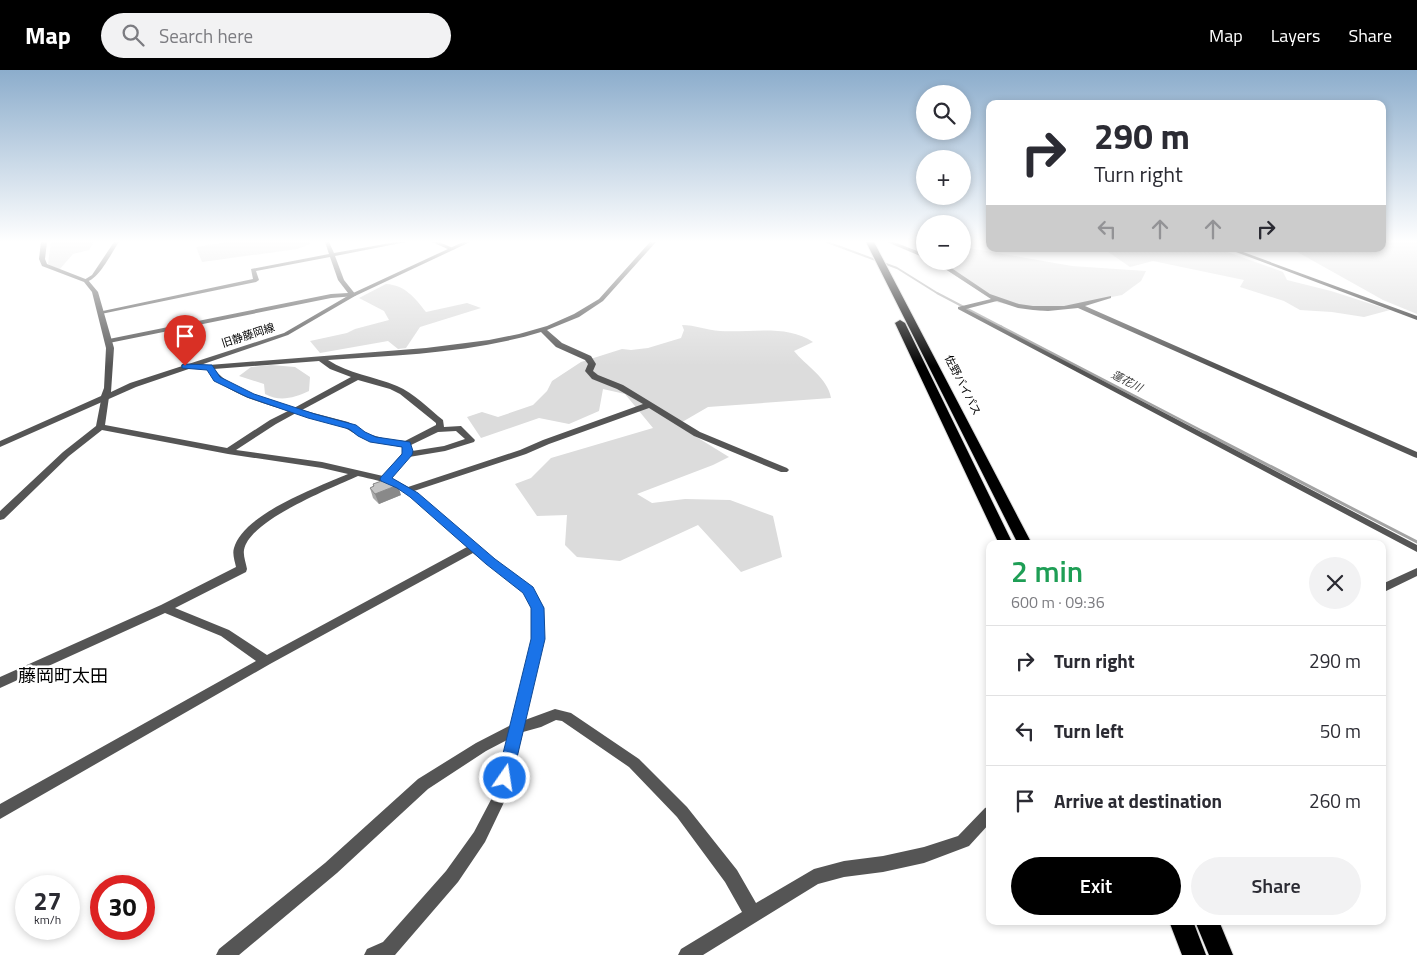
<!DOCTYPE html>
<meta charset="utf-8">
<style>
body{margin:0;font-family:"Titillium Web","Noto Sans JP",sans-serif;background:#f2f2f3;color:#2b2b33;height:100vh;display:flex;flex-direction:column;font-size:19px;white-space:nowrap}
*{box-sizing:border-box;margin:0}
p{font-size:16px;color:#7c7c81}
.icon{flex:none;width:28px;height:28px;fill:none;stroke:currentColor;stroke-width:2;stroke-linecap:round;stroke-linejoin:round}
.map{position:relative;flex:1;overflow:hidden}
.drawer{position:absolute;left:986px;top:470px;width:400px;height:385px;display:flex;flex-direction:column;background:#fff;border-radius:10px;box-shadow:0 2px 8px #0003}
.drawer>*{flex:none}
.banner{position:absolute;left:986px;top:30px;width:400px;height:152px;border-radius:10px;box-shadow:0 2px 8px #0003;background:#fff;color:#2b2b33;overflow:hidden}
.buttons{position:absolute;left:916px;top:15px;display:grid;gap:10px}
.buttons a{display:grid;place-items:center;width:55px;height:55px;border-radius:50%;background:#fff;box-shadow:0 2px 8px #0003;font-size:25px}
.speed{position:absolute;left:15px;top:805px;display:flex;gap:10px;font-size:25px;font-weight:700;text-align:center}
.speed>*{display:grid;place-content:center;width:65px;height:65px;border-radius:50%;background:#fff;box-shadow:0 2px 8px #0003;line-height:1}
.speed small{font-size:12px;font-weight:400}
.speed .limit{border:8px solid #d22;background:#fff;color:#111}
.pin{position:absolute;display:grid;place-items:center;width:42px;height:42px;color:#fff;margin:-51px -21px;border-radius:50% 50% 50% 0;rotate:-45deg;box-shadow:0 0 5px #0007}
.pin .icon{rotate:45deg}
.me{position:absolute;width:55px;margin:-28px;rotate:13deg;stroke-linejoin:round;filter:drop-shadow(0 0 4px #0008)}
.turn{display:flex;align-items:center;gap:18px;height:105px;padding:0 25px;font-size:22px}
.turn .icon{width:65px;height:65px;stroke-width:2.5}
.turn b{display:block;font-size:35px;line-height:42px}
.lanes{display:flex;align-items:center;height:48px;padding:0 25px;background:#0003;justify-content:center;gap:25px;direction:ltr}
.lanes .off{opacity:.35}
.round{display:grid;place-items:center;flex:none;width:52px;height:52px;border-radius:26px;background:#f2f2f3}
.overview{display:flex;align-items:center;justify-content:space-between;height:85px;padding:0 25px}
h1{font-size:30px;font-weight:600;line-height:38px;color:#1e9e55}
.primary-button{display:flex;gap:10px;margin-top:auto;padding:10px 25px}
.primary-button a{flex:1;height:58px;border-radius:30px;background:#000;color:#fff;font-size:20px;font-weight:600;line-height:58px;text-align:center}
.primary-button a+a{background:#f2f2f3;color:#2b2b33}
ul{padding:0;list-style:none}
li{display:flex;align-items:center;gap:15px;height:70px;padding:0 25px;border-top:1px solid #e1e1e2}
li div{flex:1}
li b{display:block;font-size:19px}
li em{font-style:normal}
header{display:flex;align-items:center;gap:30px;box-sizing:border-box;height:70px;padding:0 25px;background:#000;color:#fff}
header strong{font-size:24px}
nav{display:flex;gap:28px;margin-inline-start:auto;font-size:18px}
.search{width:350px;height:45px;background:#f2f2f3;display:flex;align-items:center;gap:12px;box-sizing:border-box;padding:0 18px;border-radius:28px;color:#7c7c81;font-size:19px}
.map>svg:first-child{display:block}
.green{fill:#dcdcdc}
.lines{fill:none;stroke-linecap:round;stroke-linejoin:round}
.stream-far2{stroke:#a3a3a3;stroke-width:2}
.stream-far1{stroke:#a3a3a3;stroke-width:2.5}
.stream{stroke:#a3a3a3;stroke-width:3}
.trunk-casing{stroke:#dbdbdb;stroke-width:2}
.minor{fill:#555;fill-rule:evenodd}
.tertiary{fill:#555;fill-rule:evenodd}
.secondary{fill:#222;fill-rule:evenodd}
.trunk{fill:#000;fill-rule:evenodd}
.wall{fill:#a9a9a9}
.shaded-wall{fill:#898989}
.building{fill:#c4c4c4;stroke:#898989}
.route{fill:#1a73e8;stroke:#114b97}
.labels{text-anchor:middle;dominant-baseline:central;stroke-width:5;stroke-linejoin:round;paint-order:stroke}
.far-street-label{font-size:11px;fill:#000;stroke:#fff}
.far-water-label{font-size:11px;font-style:italic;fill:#444;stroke:#fff}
.near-quarter-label{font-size:18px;fill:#000;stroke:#fff}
</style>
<header>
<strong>Map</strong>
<div class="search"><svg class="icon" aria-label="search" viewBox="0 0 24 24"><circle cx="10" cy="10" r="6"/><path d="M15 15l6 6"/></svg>Search here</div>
<nav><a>Map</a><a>Layers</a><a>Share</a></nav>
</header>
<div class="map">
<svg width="1417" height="885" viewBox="0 0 1417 885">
<rect width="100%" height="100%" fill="#fff"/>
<!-- green -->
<path class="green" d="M51,172h43l-5,8 -16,4 -14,16 -11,-6z
M226,172h83l1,2 -13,5 -95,13 -6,-15z
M1383,172h34v72l-34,-14 -91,-51h90z
M963,177l109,19 74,5 -5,10 -19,14 -82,16 -44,-9 -63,-41h29z
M1104,179h115l64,23 4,8 44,11 59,19 -26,7 -32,-5 -32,-2 -16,-9 -44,-14 4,-7 -91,-19 -23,6z
M386,214c19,1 29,14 40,28l41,-9 14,5 -61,19 -14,21 -8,1 -10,-8 -68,12 -10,-12 37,-8 8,-4 34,-9 -5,-9 -25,-13z
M682,255c13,0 25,5 38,6 30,2 67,-7 93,11l-19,9c11,14 34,27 37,47l-123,9 -31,18 52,32 -16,8 -76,29 15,9 33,-4 45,1 43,16 9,41 -41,15 -43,-47 -78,36 -43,-4 -12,-12 2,-30 -30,1 -22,-32 16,-6 20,-20 102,-30 -28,-34 -22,-5 -4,22 -30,13 -30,-6 -58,20 -14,-21 15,-5 16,5 35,-12 14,-14 5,-10 29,-19 41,-13 9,1 17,-2 33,-10 3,-8z
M271,295l24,2 15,10 -1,14c-15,7 -29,11 -44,3l-1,-10 -25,-8 12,-9z"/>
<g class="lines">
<!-- stream-far2 -->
<path class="stream-far2" d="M827,172l70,26 40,25 65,34"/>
<!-- stream-far1 -->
<path class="stream-far1" d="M1000,256l208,108"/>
<!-- stream -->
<path class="stream" d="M1206,363l211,109"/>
<!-- trunk casing -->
<g class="trunk-casing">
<path id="trunk" d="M866,172h8l158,302h-14z
M900,250l5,3 108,221h-14l-104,-221z
M1169,851h24l13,34h-24z
M1195,851h24l14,34h-24z"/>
</g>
<!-- minor -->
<path class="minor" d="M114,172h5c-8,11 -21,40 -35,40v-2l8,-5z
M325,172h4l5,11 62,-11h10l-71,14 9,24 12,15 -1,1 -24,2 -222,45 -4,-2 4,-2 222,-45 17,-1 -10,-13 -8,-23 -74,14 3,9 -3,2 -155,32 -3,-2 155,-33 -2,-10 78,-15z
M432,172h7l16,7 -5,1z
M650,172h6l-53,59 -24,16 -32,13 15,13 29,13 5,8 -3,7 5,4 25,10 77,47 87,36 2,2 -2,2h-6l-87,-36 -45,-28 -100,36 -23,10 -112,37 80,69 38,27 12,21v31l-19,81 30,-11 16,4 68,46 48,48 50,63 19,33 58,-34 30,-8 39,-5 41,-9 34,-11 27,-28 5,-2v17l-21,23 -45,17 -41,9 -39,5 -26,7 -115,71h-25l3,-6 61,-37 -17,-30 -48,-65 -48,-50 -67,-46 -6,-1 -15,7 -18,5 -15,62 -23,48 -27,40 -63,73h-31l3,-6 16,-7 63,-71 28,-39 20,-38 13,-54 -21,11 -58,38 -91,84 -98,82h-23l3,-6 106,-86 93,-84 58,-36 35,-18 21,-86v-31l-8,-15 -51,-40 -203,111 -270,155v-15l256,-143 -35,-25 -56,-23 -165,75v-11l161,-72 75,-38c-1,-5 -4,-13 -2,-19 9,-34 84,-61 114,-74l-26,-6 -94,-14 -126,-24 -33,26 -65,63 -4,1v-9l63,-59 33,-26 6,-31h3l4,2 -4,28 122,23 43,-28 18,-9c-29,-9 -62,-17 -81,-42l-22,-1 -4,-2 1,-2 27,1 217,-17 63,-8 30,-6 28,-8 27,-12 25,-15zM541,262l15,15 29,13 3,4 -3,7 7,8 25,10 26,15 -100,36 -23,10 -112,37 -17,-9 18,-21 36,-6 29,-9 1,-2 -14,-14 -17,1 -1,-7c-14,-11 -29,-27 -46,-34 -24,-10 -48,-12 -69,-26 71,-5 144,-7 213,-28zM319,291l11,8 21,8 -57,31c-27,-8 -61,-16 -80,-39zM358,310l32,9 10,5 36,29v2l-31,16 -15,-1 -22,-6 -20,-12 -46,-12zM296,343l46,13 20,12 10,4 30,5 2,4 -21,25 -61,-14 -86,-12 40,-26zM456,361l9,8 -21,7 -32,5 -1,-6 27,-13zM358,406c13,3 26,5 38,11 22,11 52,43 71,60l-200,108 -38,-25 -54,-22 71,-36 1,-3c-1,-6 -4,-13 -3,-19 5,-30 88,-62 114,-74z
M887,172h7l31,12v4z
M933,191h8l49,33 29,10 14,2h31l47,-10v2l-26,8 332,146v6l-3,-1 -336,-149 -30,3 -15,-1 -15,-2 -21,-7 -31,8 451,236v7l-459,-243v-2l33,-8z
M1417,498v8l-35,17v-9z"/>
<!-- tertiary -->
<path class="tertiary" d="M41,172h6l-2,17 2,5 41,16 10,12 16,56 -3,44 19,-9 154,-50 67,-39 112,-52h7l-115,54 -67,39 -152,52 -136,60v-6l101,-45 3,-8 2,-40 -14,-56 -8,-10 -42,-16 -3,-7z"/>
<!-- secondary -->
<path class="secondary" d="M1228,179h7l182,67v4z"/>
<!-- trunk -->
<use href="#trunk" class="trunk"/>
</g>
<!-- wall -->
<path class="wall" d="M373,414l28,11 -22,9 -6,-6 -3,-10 3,-2z"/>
<!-- shaded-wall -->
<path class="shaded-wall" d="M398,415l3,10 -22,9 -4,-10z"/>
<!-- building -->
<path class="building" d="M390,408l8,7 -23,9 -5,-6 4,-2 -1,-2z"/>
<!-- sky -->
<linearGradient id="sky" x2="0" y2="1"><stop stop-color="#8cadcc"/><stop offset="0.58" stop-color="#fff"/><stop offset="1" stop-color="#fff" stop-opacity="0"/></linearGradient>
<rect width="1417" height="296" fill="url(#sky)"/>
<!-- route -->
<path class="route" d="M185,294l27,1 8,12 34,17 61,20 41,11 9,7 11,5 34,5 3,9 -1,4 -20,23 26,15 77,66 38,28 11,21 1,31 -34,144 -6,2 -6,-2 -2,-5 34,-139v-31l-8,-15 -37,-29 -76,-67 -13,-9 -16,-7 -1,-2 1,-2 21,-23v-7l-32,-5 -12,-6 -9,-7 -41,-11 -61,-21 -33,-16 -7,-11 -25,-2v-3z"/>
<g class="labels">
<!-- far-street labels -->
<g class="far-street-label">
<text transform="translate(248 265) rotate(-18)">旧静藤岡線</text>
<text transform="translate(963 315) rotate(63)">佐野バイパス</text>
</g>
<!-- far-water labels -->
<g class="far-water-label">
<text transform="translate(1127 311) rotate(27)">蓮花川</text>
</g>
<!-- near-quarter labels -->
<g class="near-quarter-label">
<text x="63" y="605">藤岡町太田</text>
</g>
</g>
</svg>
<div class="buttons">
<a><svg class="icon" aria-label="search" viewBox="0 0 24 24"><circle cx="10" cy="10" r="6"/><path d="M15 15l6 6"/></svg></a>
<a>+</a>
<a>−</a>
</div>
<div class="speed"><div>27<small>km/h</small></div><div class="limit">30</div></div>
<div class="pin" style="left:185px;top:296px;background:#d93025"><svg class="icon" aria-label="arrive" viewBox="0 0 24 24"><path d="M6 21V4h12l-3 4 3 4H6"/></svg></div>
<svg class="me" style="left:505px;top:708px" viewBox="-20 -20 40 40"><circle r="17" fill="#1a73e8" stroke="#fff" stroke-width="3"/><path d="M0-11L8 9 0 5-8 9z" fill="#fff"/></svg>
<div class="banner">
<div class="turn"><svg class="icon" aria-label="right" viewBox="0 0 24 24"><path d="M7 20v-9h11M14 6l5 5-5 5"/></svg><div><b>290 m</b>Turn right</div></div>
<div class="lanes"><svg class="icon off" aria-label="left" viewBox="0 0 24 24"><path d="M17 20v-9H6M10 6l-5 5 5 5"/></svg><svg class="icon off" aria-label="ahead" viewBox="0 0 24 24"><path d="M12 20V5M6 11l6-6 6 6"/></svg><svg class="icon off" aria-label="ahead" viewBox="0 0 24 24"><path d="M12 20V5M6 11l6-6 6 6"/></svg><svg class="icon" aria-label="right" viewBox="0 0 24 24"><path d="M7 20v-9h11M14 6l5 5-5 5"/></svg></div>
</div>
<section class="drawer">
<div class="overview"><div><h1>2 min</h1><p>600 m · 09:36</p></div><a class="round"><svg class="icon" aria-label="close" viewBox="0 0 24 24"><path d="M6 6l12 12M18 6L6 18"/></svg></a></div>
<ul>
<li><svg class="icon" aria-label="right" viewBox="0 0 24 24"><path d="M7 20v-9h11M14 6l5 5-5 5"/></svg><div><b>Turn right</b></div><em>290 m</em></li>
<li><svg class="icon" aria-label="left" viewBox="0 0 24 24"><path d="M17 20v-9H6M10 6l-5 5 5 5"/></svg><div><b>Turn left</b></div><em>50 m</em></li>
<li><svg class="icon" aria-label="arrive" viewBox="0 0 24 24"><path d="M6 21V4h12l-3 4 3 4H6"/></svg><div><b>Arrive at destination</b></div><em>260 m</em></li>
</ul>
<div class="primary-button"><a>Exit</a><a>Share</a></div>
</section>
</div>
